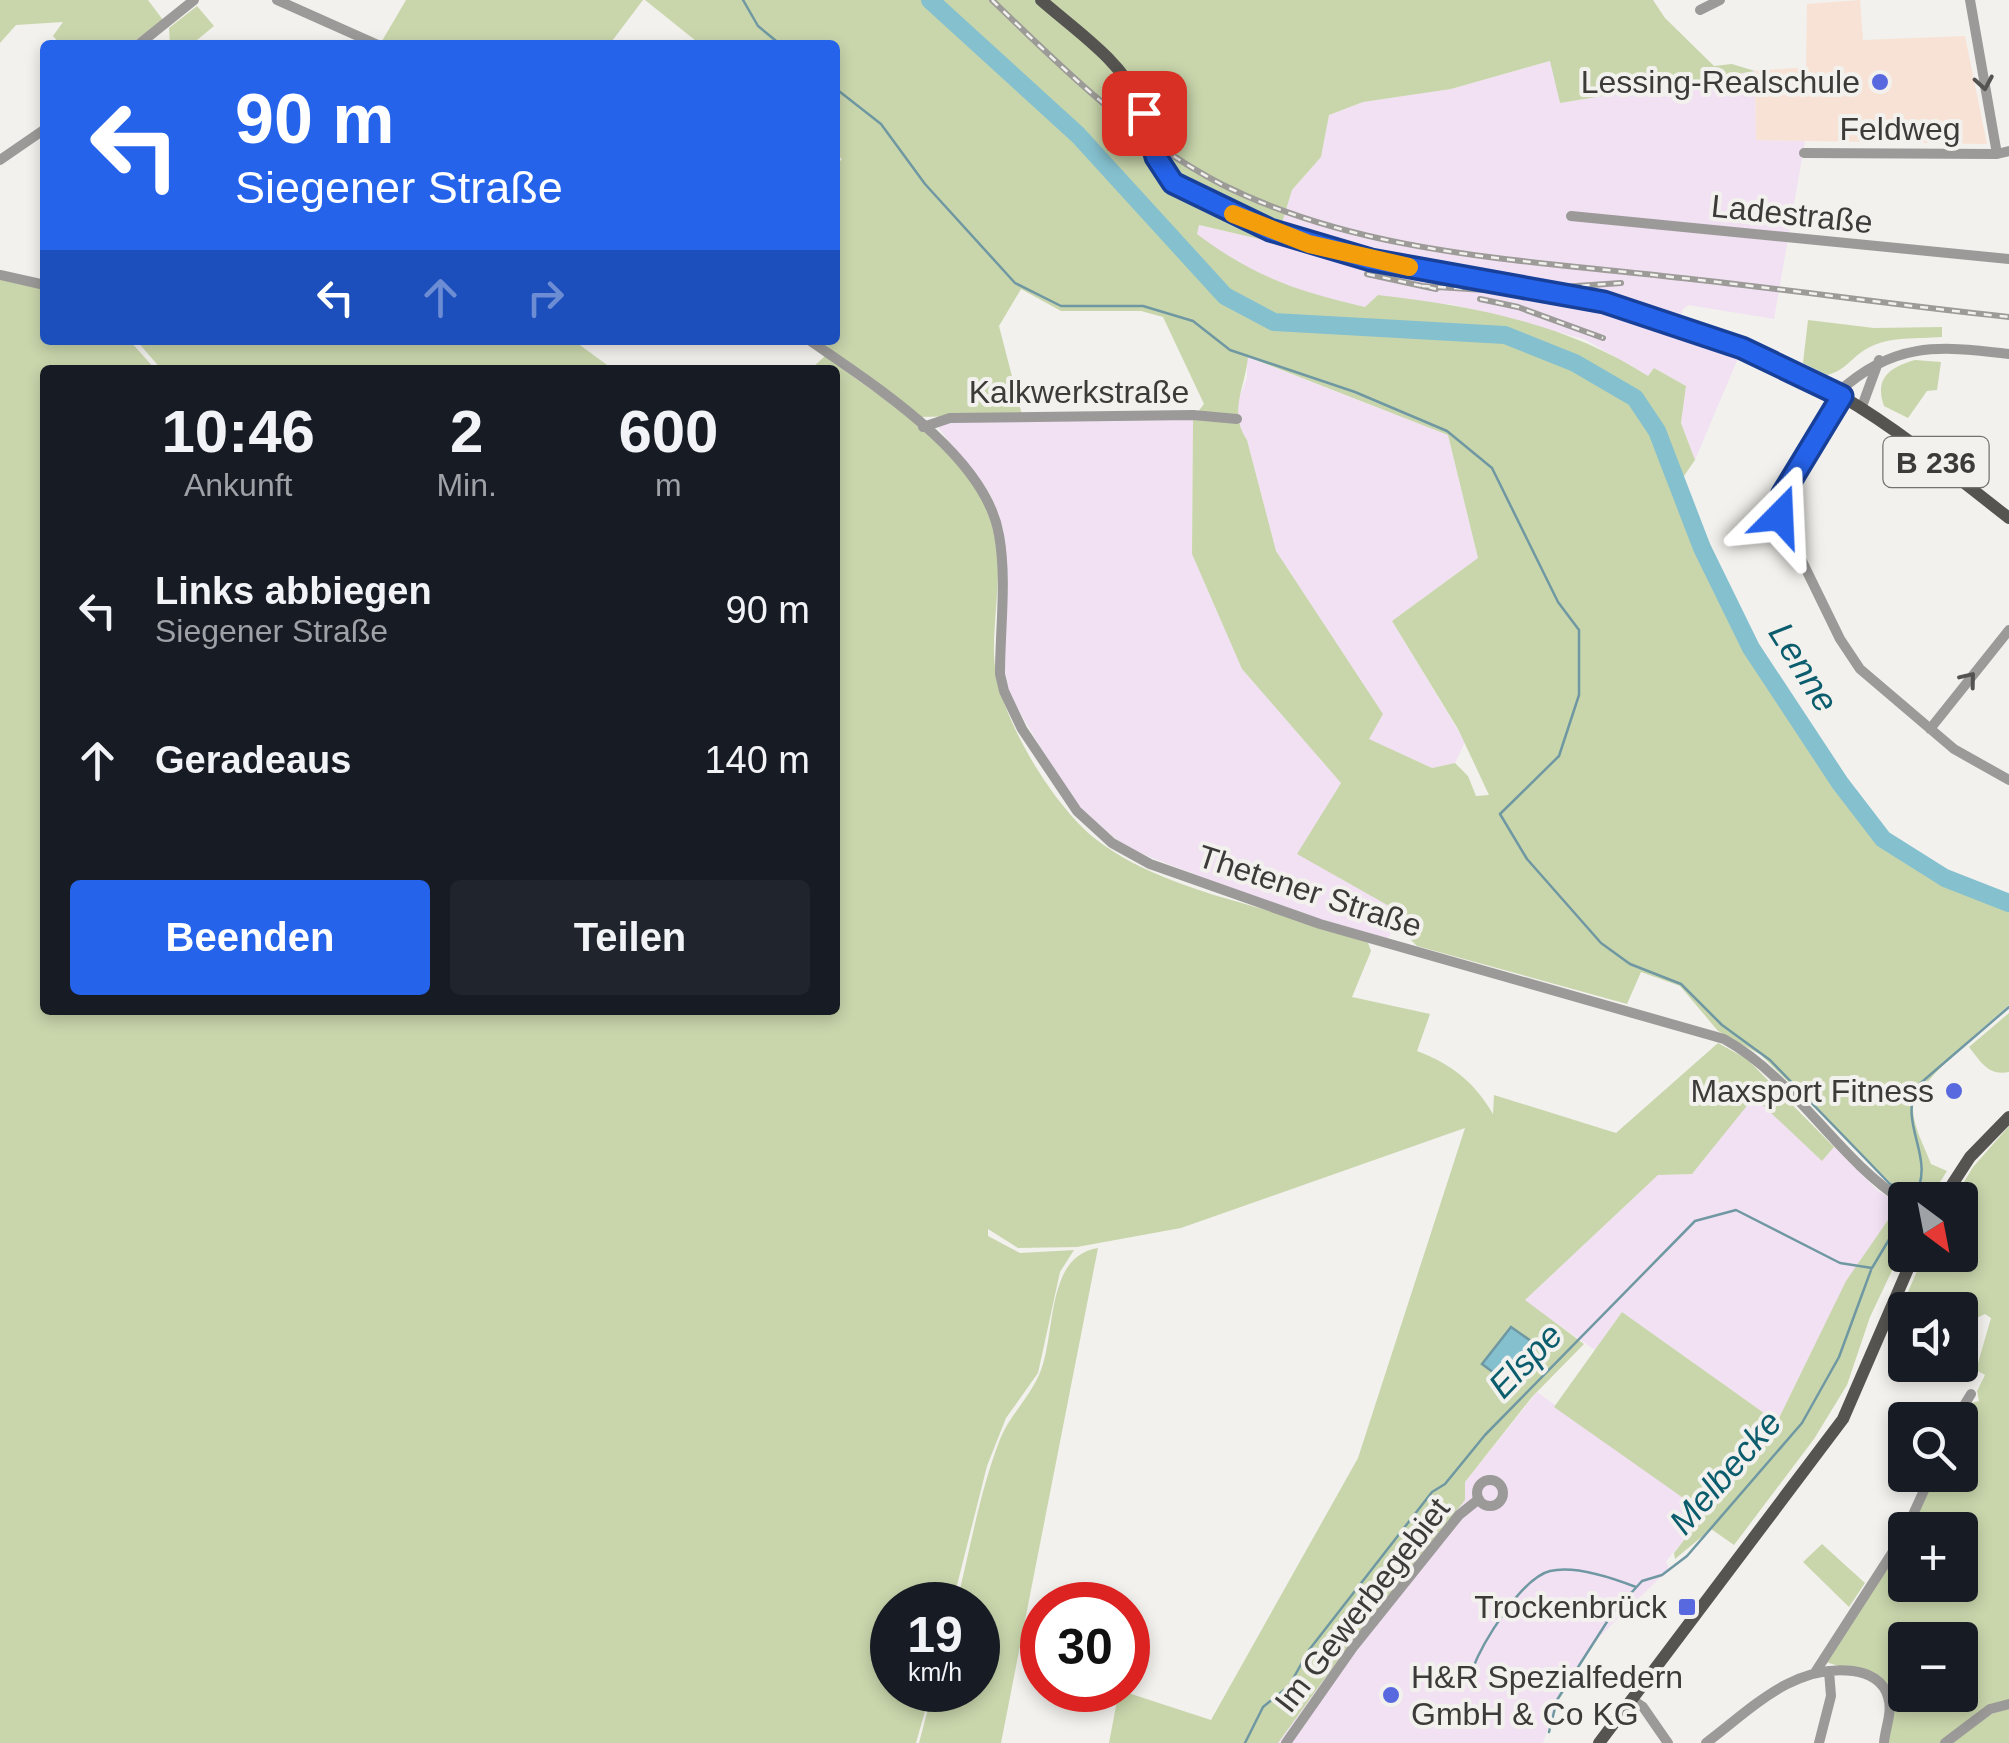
<!DOCTYPE html>
<html lang="de">
<meta charset="utf-8">
<style>
body{margin:0;font-family:Arial,sans-serif;background:#20242c;color:#f1f3f6;height:100vh;display:flex;flex-direction:column;font-size:38px;white-space:nowrap}
*{box-sizing:border-box;margin:0}
p{font-size:32px;color:#9ea1a6}
.icon{flex:none;width:55px;height:55px;fill:none;stroke:currentColor;stroke-width:2;stroke-linecap:round;stroke-linejoin:round}
.map{position:relative;flex:1;overflow:hidden}
.drawer{position:absolute;left:40px;top:365px;width:800px;height:650px;display:flex;flex-direction:column;background:#171b24;border-radius:10px;box-shadow:0 5px 15px #0003}
.drawer>*{flex:none}
.guide{position:absolute;left:40px;top:40px;width:800px;height:305px;border-radius:10px;box-shadow:0 5px 15px #0003;background:#2563eb;color:#fff;overflow:hidden}
.needle{width:65px;rotate:148deg}
.fabs{position:absolute;left:1888px;top:1182px;display:grid;gap:20px}
.fabs a{display:grid;place-items:center;width:90px;height:90px;border-radius:10px;background:#171b24;box-shadow:0 5px 15px #0003;font-size:50px}
.speed{position:absolute;left:870px;top:1582px;display:flex;gap:20px;font-size:50px;font-weight:700;text-align:center}
.speed>*{display:grid;place-content:center;width:130px;height:130px;border-radius:50%;background:#171b24;box-shadow:0 5px 15px #0003;line-height:1}
.speed small{font-size:25px;font-weight:400}
.speed .limit{border:15px solid #d22;background:#fff;color:#111}
.pin{position:absolute;display:grid;place-items:center;width:85px;height:85px;color:#fff;margin:-42px;border-radius:20px;box-shadow:0 5px 15px #0006}
.me{position:absolute;width:110px;margin:-55px;rotate:21deg;stroke-linejoin:round;filter:drop-shadow(0 0 8px #0008)}
.turn{display:flex;align-items:center;gap:35px;height:210px;padding:0 30px;font-size:45px}
.turn .icon{width:130px;height:130px;stroke-width:2.5}
.turn b{display:block;font-size:70px;line-height:85px}
.lanes{display:flex;align-items:center;height:95px;padding:0 30px;background:#0003;justify-content:center;gap:50px;direction:ltr}
.lanes .off{opacity:.35}
.eta{display:flex;justify-content:space-evenly;align-items:center;height:170px;text-align:center}
.eta b{font-size:60px;font-weight:700;line-height:70px}
.cta{display:flex;gap:20px;margin-top:auto;padding:20px 30px}
.cta a{flex:1;height:115px;border-radius:10px;background:#2563eb;color:#fff;font-size:40px;font-weight:700;line-height:115px;text-align:center}
.cta a+a{background:#20242c;color:#f1f3f6}
ul{padding:0;list-style:none}
li{display:flex;align-items:center;gap:30px;height:150px;padding:0 30px}
li div{flex:1}
li b{display:block;font-size:38px}
li em{font-style:normal}
.map>svg:first-child{display:block}
.industrial{fill:#f1e1f3}
.education{fill:#f8e2d5}
.green{fill:#c9d6ac;fill-rule:evenodd}
.water{fill:#85c0cf;stroke:#6f98a2;stroke-width:2.5}
.lines{fill:none;stroke-linecap:round;stroke-linejoin:round}
.stream{stroke:#6f98a2;stroke-width:2.5}
.river{stroke:#85c0cf;stroke-width:18}
.minor{stroke:#9b9a99;stroke-width:10}
.major{stroke:#555451;stroke-width:12}
.rail-casing{stroke:#9c9b98;stroke-width:6}
.rail{stroke:#f2f1ed;stroke-width:2.5;stroke-dasharray:8;stroke-linecap:butt}
.oneway{stroke:#545352}
.route-casing{stroke:#184099;stroke-width:25}
.route{stroke:#2563eb;stroke-width:18}
.slow{stroke:#f59e0b;stroke-width:18}
.poi-dot{fill:#5869df;stroke:#f2f1ed;stroke-width:4}
.labels{text-anchor:middle;dominant-baseline:central;stroke-width:8;stroke-linejoin:round;paint-order:stroke}
.shield{fill:#f2f1ed;stroke:#737270;stroke-width:2.5}
.shield-label{font-size:30px;font-weight:bold;fill:#3c3b3a}
.poi-label{font-size:32px;fill:#3c3b3a;stroke:#f2f1ed;text-anchor:end}
.street-label{font-size:32px;fill:#3c3b3a;stroke:#f2f1ed}
.water-label{font-size:35px;font-style:italic;fill:#0b5d6d;stroke:#f2f1ed}
</style>
<div class="map">
<svg width="2009" height="1743" viewBox="0 0 2009 1743">
<rect width="100%" height="100%" fill="#f2f1ed"/>
<!-- industrial -->
<path class="industrial" d="M1551,61l9,42 195,-32 1,69 49,1 -31,178 -86,-14 -6,5 -2,21 59,25 -44,104 -14,-37 5,-37 -32,-18 -6,8 -64,-37 -134,-35 -85,3 -78,-18 -56,-29 -34,-26 1,-9 78,18 16,-53 29,-33 8,-42 34,-13 88,-13z
M1247,357l201,78 30,123 -86,63 73,121 -10,21 -23,5 -64,-29 15,-25 -107,-163 -29,-111 -10,-15 -1,-19 11,-28z
M1193,418l-1,136 50,115 99,114 -43,71 107,61 -18,24 -107,-31 -155,-61 -55,-49 -60,-103 -6,-29v-132l-5,-20 -10,-22 -52,-66 7,-4z
M1754,1096l68,64 12,-13 43,43 22,14 -53,78 -66,134 -16,-3 -142,-101 -27,38 -71,-49 134,-126 34,-1z
M1537,1392l159,115 7,11 -37,43 3,8 -76,74 -33,49 -17,51h-265l74,-102 113,-141v-18z"/>
<!-- education -->
<path class="education" d="M1860,0l3,40 102,-4 22,108 -231,-4 -1,-69 51,-4 1,-63z"/>
<!-- green -->
<path class="green" d="M0,0h148l15,20 -34,25h-68l-8,-9 10,-14 -47,3 -16,18z
M406,0h237l-34,45h-220l-7,-4z
M645,0h1008l12,18 49,48 18,-2 23,7 -195,32 -10,-42 -99,28 -88,13 -34,13 -8,42 -29,33 -16,53 -77,-18 -2,9c57,43 100,57 168,73l13,-12c95,11 188,28 270,81l6,-8 32,18 -5,37 14,37 -18,26v16l20,53 180,278 46,30 86,35v107c-20,18 -97,80 -96,106 1,17 12,37 18,53l16,7 -18,29h-15l-15,-9 -138,-136 -43,-24 -38,-45 -39,-14 -14,32 -210,-58 -8,-8 2,-18 -6,-5 -108,-61 44,-71 -99,-114 -50,-115 1,-136 11,-14 -41,-87 -22,-6h-80l-40,-22 -22,37 23,89 -103,2 -101,-77h17v-174l7,-7 -7,-6v-108h-134zM1248,357l200,78 30,123 -86,63 66,108 31,66 -13,1 -8,-20 -13,-13 -23,5 -63,-29 14,-25 -107,-163 -29,-111c-19,-28 -2,-52 1,-83z
M197,6l17,20 -23,19h-21l-1,-17z
M0,277l45,11v52h84l27,30h-111v640h790v-640h-25l15,-14c54,41 129,84 161,148 22,43 7,104 8,150 1,57 56,147 99,183 73,59 191,70 275,106l3,8 -19,46 78,17 -13,37c35,13 58,32 76,63l1,-19 122,38 102,-90 29,16 87,88 -12,14 -68,-64 -62,77 -34,1 -133,125 59,44 -52,53 -67,85v18l-113,141 -74,102h-169l10,-53 92,30 147,-262 107,-330 -284,100 -104,19 -59,1 -30,-19v7l32,17 54,-3 -14,22 -22,101 -32,45 -19,48 -35,139h-60v85h39l-15,53h-916z
M1808,320l66,8 68,-1v10c-24,2 -53,-1 -74,11 -17,9 -21,22 -41,27l-24,-12z
M136,340h437l41,30h-452z
M1915,360l26,2 -4,28 -10,1 -19,27 -24,-12c-10,-28 6,-39 31,-46z
M2009,1013v59c-21,4 -28,-10 -40,-25z
M2009,1126v617h-122l6,-39 -11,-24 -56,-18 12,-23 67,-96v42h55v-55h-49l25,-55h24v-55l8,-16 11,-3 -2,-10 8,-16 -9,-5 15,-52 -6,-4 -25,12v-16h-19l-2,-7 -12,-3 -5,10h-17v27l-17,1 36,-83h36v-55h-7l20,-33zM1905,1640h55v55h-55z
M1899,1204l6,4v35l-35,74 -23,68 -33,54 -80,106 -23,-16 -36,30 -1,-6 106,-137 66,-135z
M1098,1248l-97,495h-82l14,-53h45v-85h-22c14,-54 23,-111 43,-163 10,-27 32,-45 42,-72 15,-39 5,-114 57,-122z
M1622,1312l142,101 -68,94 -142,-100z
M1822,1544l43,39 -16,24 -46,-45z"/>
<!-- water -->
<path class="water" d="M1511,1327l27,19 -36,33 -20,-15z"/>
<g class="lines">
<!-- stream -->
<path class="stream" d="M743,0l15,26 23,19
M835,88l46,36 44,60 90,99 46,23h82l50,15 37,29 125,42 92,39 45,37 66,134 21,28v65l-20,61 -59,58 27,45 74,84 29,21 51,20 41,41 48,35 120,124 26,11
M1913,1200c25,-42 -14,-70 3,-113l93,-80
M1472,1670c10,-26 49,-92 78,-99 24,-6 63,7 86,16
M1549,1732l8,-32 55,-86 30,-33 20,-6 25,-19 115,-133 37,-66 32,-87
M1245,1743l18,-36 26,-21 20,-36 123,-158 13,-8 40,-49 210,-214 41,-11 104,53 32,5 33,-55"/>
<!-- river -->
<path class="river" d="M930,0l148,135 147,161 49,26 231,13 70,28 60,35 22,33 45,117 49,100 89,135 43,56 62,39 64,25"/>
<!-- minor -->
<path class="minor" d="M277,0l101,45
M1970,0l27,154 12,-3
M1700,10l20,-10
M138,45l56,-45
M1804,153l193,1
M0,160l45,-31
M1571,216l438,43
M0,275l45,10
M809,340c63,44 177,115 190,195 8,44 1,94 1,139l4,17 18,38 55,82 35,32 38,21 170,60 404,115c72,40 112,119 181,163
M1836,394c58,-52 99,-49 173,-40
M1842,396l-59,99 -3,21 60,123 20,30 94,80 55,31
M1861,409l18,-49
M923,427l27,-9 243,-3 44,4
M1930,729l79,-99
M1955,1420l16,-26
M1477 1493a13 13 0 1 1 26 0a13 13 0 1 1-26 0Z
M1906,1530l25,-55
M1816,1671l89,-138
M1631,1699l12,8 25,36
M1286,1743l68,-97 105,-131 20,-16
M1706,1743c44,-33 88,-80 147,-72 16,2 31,10 35,26 5,15 -3,31 -4,46
M1819,1743l12,-47 -2,-25
M1945,1743l45,-34 19,-5"/>
<!-- major -->
<path class="major" d="M1041,0c34,30 80,60 99,103 12,29 12,68 42,87 120,73 260,74 393,105 92,22 186,54 268,102 59,35 112,79 166,121
M1942,1200l28,-43 39,-40
M1599,1743l244,-324 71,-164"/>
<!-- rail casing -->
<g class="rail-casing">
<path id="rail" d="M992,0c71,69 141,138 229,184 137,69 293,75 442,92 116,12 231,29 346,41
M1367,274l69,15
M1422,286l79,5 120,-8
M1480,299l38,8 85,31"/>
</g>
<!-- rail -->
<use href="#rail" class="rail"/>
</g>
<!-- one-way arrows -->
<defs><path id="oneway-chevron" d="M-2-3.5L2.5 0L-2 3.5" fill="none" stroke-width="1.6" stroke-linecap="round" stroke-linejoin="round" transform="scale(2.5)"/></defs>
<g class="oneway">
<use href="#oneway-chevron" transform="translate(1984 83) rotate(80)"/>
<use href="#oneway-chevron" transform="translate(1969 679) rotate(-51)"/>
</g>
<g class="lines">
<!-- route casing -->
<g class="route-casing">
<path id="route" d="M1144,113l12,44 17,26 97,47 101,30 233,42 138,46 100,48 -60,99 -2,21"/>
</g>
<!-- route -->
<use href="#route" class="route"/>
<!-- slow -->
<path class="slow" d="M1233,214l76,30 100,23"/>
</g>
<!-- markers -->
<g class="poi-dot">
<circle cx="1880" cy="82" r="10"/>
<circle cx="1954" cy="1091" r="10"/>
<rect x="1677" y="1597" width="20" height="20" rx="5"/>
<circle cx="1391" cy="1695" r="10"/>
</g>
<g class="labels">
<!-- shield labels -->
<rect class="shield" x="1883.5" y="437" width="105" height="50" rx="8"/>
<g class="shield-label">
<text x="1936" y="462">B 236</text>
</g>
<!-- poi labels -->
<g class="poi-label">
<text x="1860" y="82">Lessing-Realschule</text>
<text x="1934" y="1091">Maxsport Fitness</text>
<text x="1667" y="1607">Trockenbrück</text>
<text x="1411" y="1677" text-anchor="start">H&amp;R Spezialfedern<tspan x="1411" dy="37">GmbH &amp; Co KG</tspan></text>
</g>
<!-- street labels -->
<g class="street-label">
<text x="1900" y="129">Feldweg</text>
<text transform="translate(1792 214) rotate(6)">Ladestraße</text>
<text x="1079" y="392">Kalkwerkstraße</text>
<text transform="translate(1310 891) rotate(18)">Thetener Straße</text>
<text transform="translate(1362 1605) rotate(-52)">Im Gewerbegebiet</text>
</g>
<!-- water labels -->
<g class="water-label">
<text transform="translate(1804 667) rotate(58)">Lenne</text>
<text transform="translate(1525 1360) rotate(-46)">Elspe</text>
<text transform="translate(1725 1472) rotate(-49)">Melbecke</text>
</g>
</g>
</svg>
<div class="fabs">
<a><svg class="needle" viewBox="-14 -14 28 28"><path d="M0-13l5 13h-10z" fill="#e53935"/><path d="M0 13l5-13h-10z" fill="#9ea1a6"/></svg></a>
<a><svg class="icon" aria-label="sound" viewBox="0 0 24 24"><path d="M4 9h4l5-4v14l-5-4H4zM17 9q2 3 0 6"/></svg></a>
<a><svg class="icon" aria-label="search" viewBox="0 0 24 24"><circle cx="10" cy="10" r="6"/><path d="M15 15l6 6"/></svg></a>
<a>+</a>
<a>−</a>
</div>
<div class="speed"><div>19<small>km/h</small></div><div class="limit">30</div></div>
<div class="pin" style="left:1144px;top:113px;background:#d93025"><svg class="icon" aria-label="arrive" viewBox="0 0 24 24"><path d="M6 21V4h12l-3 4 3 4H6"/></svg></div>
<svg class="me" style="left:1780px;top:516px" viewBox="-20 -20 40 40"><path d="M0-17L14 15 0 8-14 15z" fill="#2563eb" stroke="#fff" stroke-width="4"/></svg>
<div class="guide">
<div class="turn"><svg class="icon" aria-label="left" viewBox="0 0 24 24"><path d="M17 20v-9H6M10 6l-5 5 5 5"/></svg><div><b>90 m</b>Siegener Straße</div></div>
<div class="lanes"><svg class="icon" aria-label="left" viewBox="0 0 24 24"><path d="M17 20v-9H6M10 6l-5 5 5 5"/></svg><svg class="icon off" aria-label="ahead" viewBox="0 0 24 24"><path d="M12 20V5M6 11l6-6 6 6"/></svg><svg class="icon off" aria-label="right" viewBox="0 0 24 24"><path d="M7 20v-9h11M14 6l5 5-5 5"/></svg></div>
</div>
<section class="drawer">
<div class="eta">
<div><b>10:46</b><p>Ankunft</p></div>
<div><b>2</b><p>Min.</p></div>
<div><b>600</b><p>m</p></div>
</div>
<ul>
<li><svg class="icon" aria-label="left" viewBox="0 0 24 24"><path d="M17 20v-9H6M10 6l-5 5 5 5"/></svg><div><b>Links abbiegen</b><p>Siegener Straße</p></div><em>90 m</em></li>
<li><svg class="icon" aria-label="ahead" viewBox="0 0 24 24"><path d="M12 20V5M6 11l6-6 6 6"/></svg><div><b>Geradeaus</b></div><em>140 m</em></li>
</ul>
<div class="cta"><a>Beenden</a><a>Teilen</a></div>
</section>
</div>
